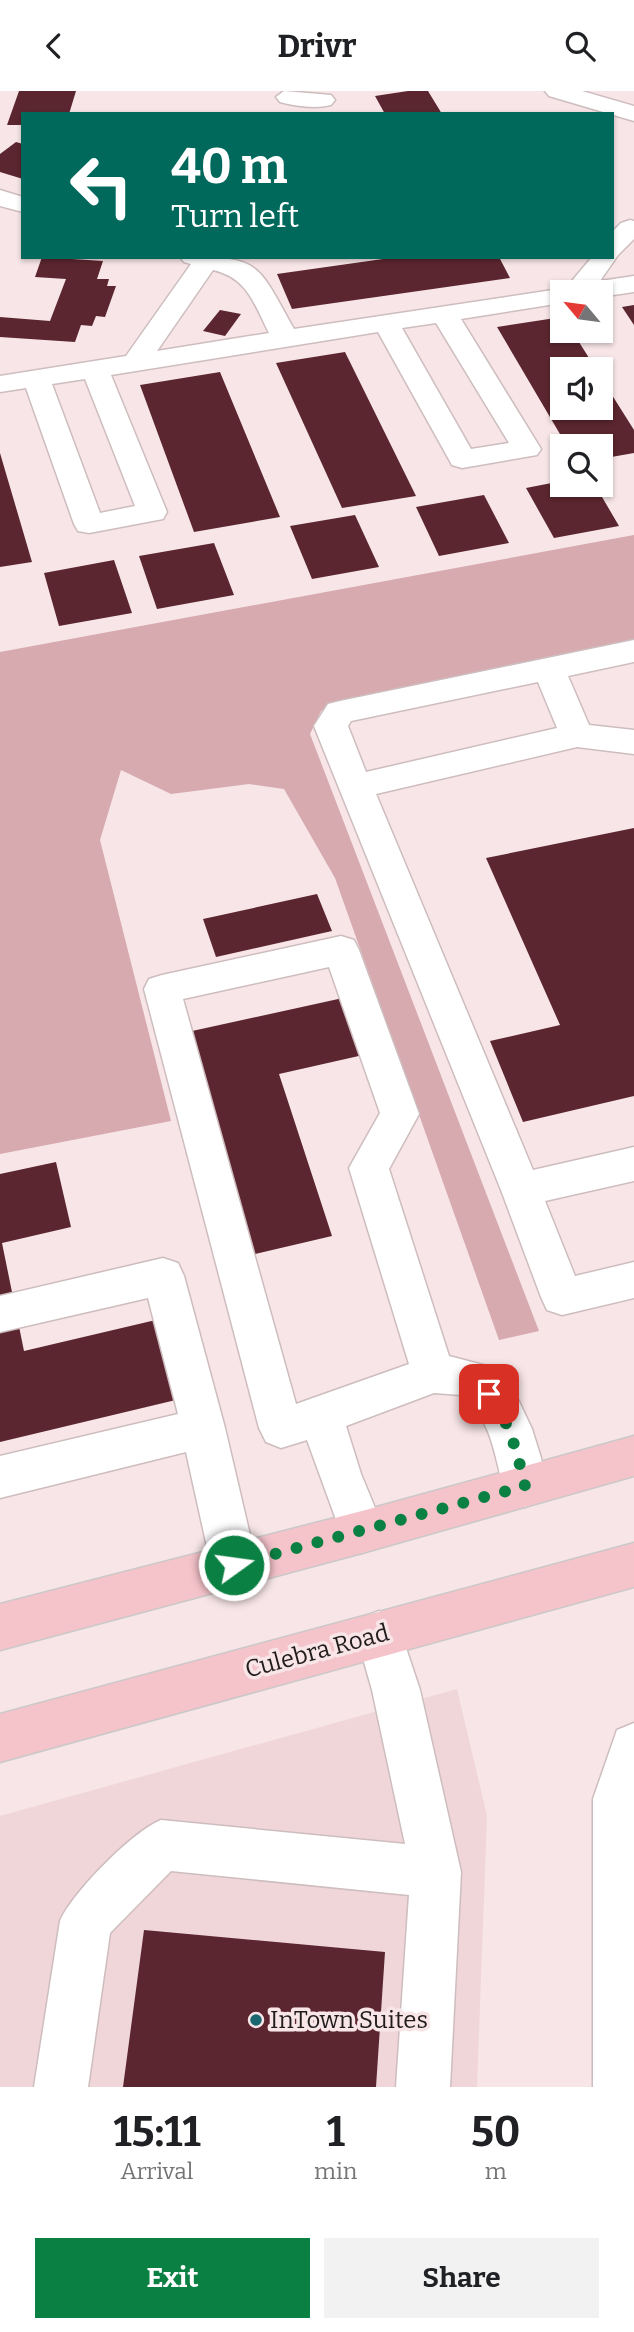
<!DOCTYPE html>
<style>
body{margin:0;font-family:Bitter,serif;background:#f2f2f2;color:#202124;height:100vh;display:flex;flex-direction:column;font-size:26px;white-space:nowrap}
*{box-sizing:border-box;margin:0}
p{font-size:23px;color:#757577}
.icon{flex:none;width:38px;height:38px;fill:none;stroke:currentColor;stroke-width:2;stroke-linecap:round;stroke-linejoin:round}
.map{position:relative;height:1996px;overflow:hidden}
.details{display:flex;flex-direction:column;background:#fff;flex:1}
.details>*{flex:none}
.top-card{position:absolute;left:21px;top:21px;width:593px;height:147px;border-radius:0px;box-shadow:0 2px 5px #0004;background:#00695c;color:#fff;overflow:hidden}
.needle{width:46px;rotate:299deg}
.tools{position:absolute;left:550px;top:189px;display:grid;gap:14px}
.tools a{display:grid;place-items:center;width:63px;height:63px;border-radius:0px;background:#fff;box-shadow:0 2px 5px #0004;font-size:35px}
.pin{position:absolute;display:grid;place-items:center;width:60px;height:60px;color:#fff;margin:-30px;border-radius:14px;box-shadow:0 4px 10px #0006}
.me{position:absolute;width:77px;margin:-38px;rotate:76deg;stroke-linejoin:round;filter:drop-shadow(0 0 5px #0008)}
.turn{display:flex;align-items:center;gap:24px;height:147px;padding:0 35px;font-size:32px}
.turn .icon{width:91px;height:91px;stroke-width:2.5}
.turn b{display:block;font-size:49px;line-height:60px}
.eta{display:flex;justify-content:space-evenly;align-items:center;height:119px;text-align:center}
.eta b{font-size:42px;font-weight:700;line-height:49px}
.cta{display:flex;gap:14px;margin-top:auto;padding:14px 35px}
.cta a{flex:1;height:80px;border-radius:0px;background:#0b8043;color:#fff;font-size:28px;font-weight:700;line-height:80px;text-align:center}
.cta a+a{background:#f2f2f2;color:#202124}
header{display:flex;justify-content:space-between;align-items:center;height:91px;padding:0 35px;background:#fff;font-size:32px;font-weight:700}
.map>svg:first-child{display:block}
.built{fill:#f0d6d9}
.green{fill:#d6aaaf}
.building{fill:#5b262f}
.lines{fill:none;stroke-linecap:round;stroke-linejoin:round}
.minor-casing{stroke:#cebdbf;stroke-width:3}
.major-casing{stroke:#cac8c9;stroke-width:3}
.minor{fill:#fff;fill-rule:evenodd}
.major{fill:#f5c3ca;fill-rule:evenodd}
.route{stroke:#0b8043;stroke-width:12;stroke-dasharray:0 21.6}
.poi-dot{fill:#1b6770;stroke:#f7e5e7;stroke-width:2.5}
.labels{text-anchor:middle;dominant-baseline:central;stroke-width:7;stroke-linejoin:round;paint-order:stroke}
.near-street-label{font-size:24px;fill:#211b1c;stroke:#f7e5e7}
.near-poi-label{font-size:24px;fill:#211b1c;stroke:#f7e5e7;text-anchor:start}
</style>
<header><svg class="icon" aria-label="back" viewBox="0 0 24 24"><path d="M15 5l-7 7 7 7"/></svg>Drivr<svg class="icon" aria-label="search" viewBox="0 0 24 24"><circle cx="10" cy="10" r="6"/><path d="M15 15l6 6"/></svg></header>
<div class="map">
<svg width="634" height="1996" viewBox="0 0 634 1996">
<rect width="100%" height="100%" fill="#f7e5e7"/>
<!-- built -->
<path class="built" d="M457,1598l30,127 -10,271h-477v-271z"/>
<!-- green -->
<path class="green" d="M634,444v110l-294,57 -19,9 -11,23 229,597 -40,9 -164,-462 -51,-89 -35,-5 -78,10 -50,-24 -21,70 71,281 -171,33v-502z"/>
<!-- building -->
<path class="building" d="M19,0h57l-7,23h-46v11h-16z
M408,0h20l14,23h-57l-10,-18z
M16,51l7,2v35l-23,-7v-18z
M42,166l61,4 -6,18h12l-2,7h9l-11,31 -9,-1 -4,10 -11,-1 -6,17 -75,-5v-20l50,4 16,-42 -31,-2z
M397,166h102l11,21 -218,31 -15,-35z
M634,214v20l-12,-18z
M220,219l21,4 -16,22 -22,-5z
M562,226v14h10l24,38h-34v39h38v-32l34,54v23l-34,6v-13h-33l-70,-119z
M345,261l71,144 -74,12 -66,-145z
M220,281l60,145 -86,15 -54,-147z
M0,362l32,109 -32,5z
M562,390v4h33l24,41 -65,12 -28,-50z
M484,404l25,48 -70,13 -23,-49z
M355,424l24,52 -67,12 -22,-53z
M214,452l20,52 -77,14 -18,-53z
M114,469l18,53 -73,13 -15,-53z
M634,737v268l-111,26 -33,-81 70,-16 -74,-167z
M317,803l15,37 -116,26 -13,-38z
M352,905l20,57 -93,21 53,162 -86,20 -63,-223z
M56,1071l15,65 -69,16 22,108 136,-32 20,80 -180,43v-268z
M144,1839l241,22 -9,135h-253z"/>
<g class="lines">
<!-- minor casing -->
<g class="minor-casing">
<path id="minor" d="M284,0l47,4 4,5 -4,5c-15,4 -36,1 -51,-3l-4,-5z
M545,0h37l52,15v15l-85,-25z
M0,99l23,7v15l-23,-6z
M630,129l4,1v18l-16,16 -18,26 34,-5v16l-34,5v-5h-38v11l-101,16 80,130 -4,6 -75,13 -10,-3 -74,-133 -267,43 56,137 -4,7 -74,14 -11,-2 -4,-7 -48,-136 -26,4v-16l126,-20 65,-92 -7,-2 -4,-5c81,0 76,4 114,72l272,-41 26,-31h20v-25l9,-9zM213,179c35,8 41,34 56,63l-112,18zM436,232l73,120 -38,6 -69,-121zM85,288l50,127 -35,7 -48,-129z
M634,549v22l-66,14 21,49 45,5v24l-57,-7 -201,47 157,376 101,-23v34l-89,20 30,75 59,-14v36l-72,17 -15,-5 -6,-13 -40,-107 -187,-464 14,-22 12,-3zM538,591l19,46 -191,44 -18,-46 3,-5z
M341,845l13,4 5,10 60,164 -30,55 60,187 38,10 26,23 19,40 9,29 6,28 -6,15 -16,6 -16,-6c-17,-40 -11,-75 -48,-106l-27,-2 -88,33 15,48 24,58 -7,15 -16,6 -16,-6 -39,-107 -26,8 -15,-6 -7,-14 -115,-439 5,-10 13,-4zM329,876l51,146 -31,55 60,196 -113,40 -113,-405z
M163,1167l15,5 6,13 41,152 32,137 -7,16 -16,6 -16,-6 -7,-16 -25,-113 -186,46v-42l178,-42 -30,-116 -148,34v-36z
M379,1520l17,7 24,72 41,182 -11,215h-54l13,-192 -238,-24 -61,62 -22,154h-54l26,-166c13,-29 72,-89 101,-101l244,24 -33,-154 -16,-56 6,-16z
M634,1632v364h-41v-288l24,-69z"/>
</g>
<!-- major casing -->
<g class="major-casing">
<path id="major" d="M634,1345v40l-272,77 -362,97v-46l362,-93z
M634,1452v44l-634,175v-48z"/>
</g>
<!-- minor -->
<use href="#minor" class="minor"/>
<!-- major -->
<use href="#major" class="major"/>
</g>
<g class="lines">
<!-- route -->
<path class="route" d="M234,1474l291,-79c-8,-34 -15,-63 -36,-92"/>
</g>
<!-- markers -->
<circle class="poi-dot" cx="256" cy="1929" r="7"/>
<g class="labels">
<!-- near-street labels -->
<g class="near-street-label">
<text transform="translate(317 1560) rotate(-15)">Culebra Road</text>
</g>
<!-- near-poi labels -->
<g class="near-poi-label">
<text x="270" y="1929">InTown Suites</text>
</g>
</g>
</svg>
<div class="tools">
<a><svg class="needle" viewBox="-14 -14 28 28"><path d="M0-13l5 13h-10z" fill="#e53935"/><path d="M0 13l5-13h-10z" fill="#757577"/></svg></a>
<a><svg class="icon" aria-label="sound" viewBox="0 0 24 24"><path d="M4 9h4l5-4v14l-5-4H4zM17 9q2 3 0 6"/></svg></a>
<a><svg class="icon" aria-label="search" viewBox="0 0 24 24"><circle cx="10" cy="10" r="6"/><path d="M15 15l6 6"/></svg></a>
</div>
<div class="pin" style="left:489px;top:1303px;background:#d93025"><svg class="icon" aria-label="arrive" viewBox="0 0 24 24"><path d="M6 21V4h12l-3 4 3 4H6"/></svg></div>
<svg class="me" style="left:234px;top:1474px" viewBox="-20 -20 40 40"><circle r="17" fill="#0b8043" stroke="#fff" stroke-width="3"/><path d="M0-11L8 9 0 5-8 9z" fill="#fff"/></svg>
<div class="top-card">
<div class="turn"><svg class="icon" aria-label="left" viewBox="0 0 24 24"><path d="M17 20v-9H6M10 6l-5 5 5 5"/></svg><div><b>40 m</b>Turn left</div></div>
</div>
</div>
<section class="details">
<div class="eta">
<div><b>15:11</b><p>Arrival</p></div>
<div><b>1</b><p>min</p></div>
<div><b>50</b><p>m</p></div>
</div>
<div class="cta"><a>Exit</a><a>Share</a></div>
</section>
